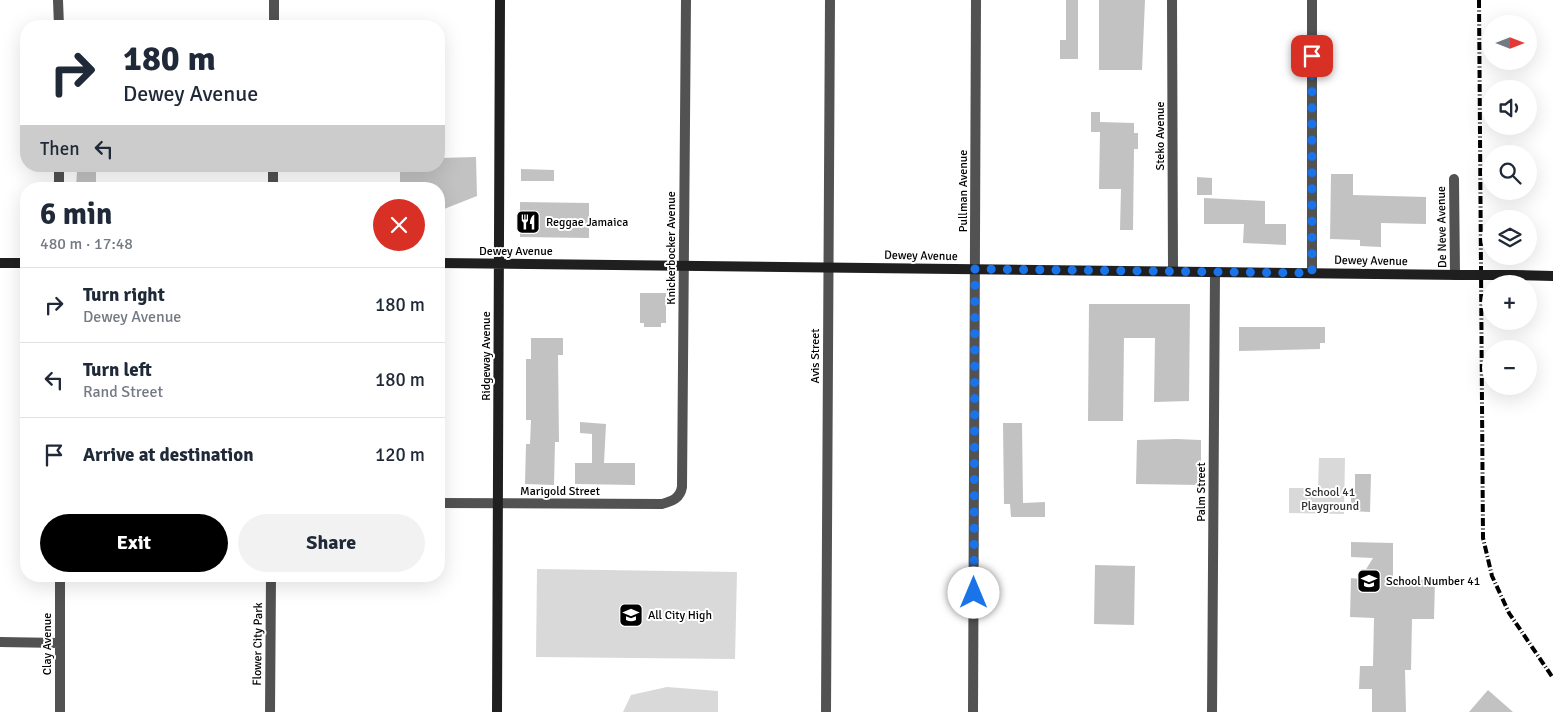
<!DOCTYPE html>
<meta charset="utf-8">
<style>
body{margin:0;font-family:Signika,sans-serif;background:#f2f2f3;color:#1f2937;height:100vh;display:flex;flex-direction:column;font-size:19px;white-space:nowrap}
*{box-sizing:border-box;margin:0}
p{font-size:16px;color:#747a83}
.icon{flex:none;width:28px;height:28px;fill:none;stroke:currentColor;stroke-width:2;stroke-linecap:round;stroke-linejoin:round}
.map{position:relative;flex:1;overflow:hidden}
.panel{position:absolute;left:20px;top:182px;width:425px;height:400px;display:flex;flex-direction:column;background:#fff;border-radius:20px;box-shadow:0 5px 20px #0002}
.panel>*{flex:none}
.guide{position:absolute;left:20px;top:20px;width:425px;height:152px;border-radius:20px;box-shadow:0 5px 20px #0002;background:#fff;color:#1f2937;overflow:hidden}
.needle{width:32px;rotate:90deg}
.tools{position:absolute;left:1482px;top:15px;display:grid;gap:10px}
.tools a{display:grid;place-items:center;width:55px;height:55px;border-radius:50%;background:#fff;box-shadow:0 5px 20px #0002;font-size:25px}
.pin{position:absolute;display:grid;place-items:center;width:42px;height:42px;color:#fff;margin:-21px;border-radius:10px;box-shadow:0 2px 8px #0006}
.me{position:absolute;width:55px;margin:-28px;rotate:0deg;stroke-linejoin:round;filter:drop-shadow(0 0 4px #0008)}
.turn{display:flex;align-items:center;gap:18px;height:105px;padding:0 20px;font-size:22px}
.turn .icon{width:65px;height:65px;stroke-width:2.5}
.turn b{display:block;font-size:35px;line-height:42px}
.then{display:flex;align-items:center;height:48px;padding:0 20px;background:#0003;gap:10px;font-size:19px}
.round{display:grid;place-items:center;flex:none;width:52px;height:52px;border-radius:26px;background:#f2f2f3}
.overview{display:flex;align-items:center;justify-content:space-between;height:85px;padding:0 20px}
h1{font-size:30px;font-weight:700;line-height:38px}
.primary-button{display:flex;gap:10px;margin-top:auto;padding:10px 20px}
.primary-button a{flex:1;height:58px;border-radius:30px;background:#000;color:#fff;font-size:20px;font-weight:700;line-height:58px;text-align:center}
.primary-button a+a{background:#f2f2f3;color:#1f2937}
ul{padding:0;list-style:none}
li{display:flex;align-items:center;gap:15px;height:75px;padding:0 20px;border-top:1px solid #e0e1e3}
li div{flex:1}
li b{display:block;font-size:19px}
li em{font-style:normal}
.map>svg:first-child{display:block}
.green{fill:#d9d9d9}
.building{fill:#c2c2c2}
.lines{fill:none;stroke-linecap:round;stroke-linejoin:round}
.street{stroke:#525252;stroke-width:10}
.secondary{stroke:#1f1f1f;stroke-width:10}
.rail{stroke:#000;stroke-width:4;stroke-dasharray:8 2.5 1 2.5;stroke-linecap:butt}
.secondary-bridge{stroke:#1f1f1f;stroke-width:10}
.route{stroke:#1a73e8;stroke-width:9;stroke-dasharray:0 16.2}
.labels{text-anchor:middle;dominant-baseline:central;stroke-width:4;stroke-linejoin:round;paint-order:stroke}
.street-label{font-size:12px;fill:#000;stroke:#fff}
.poi-label{font-size:12px;fill:#000;stroke:#fff;text-anchor:start}
.park-label{font-size:12px;fill:#303030;stroke:#fff}
</style>
<div class="map">
<svg width="1553" height="712" viewBox="0 0 1553 712">
<rect width="100%" height="100%" fill="#fff"/>
<!-- green -->
<path class="green" d="M1319,458h26l-1,56 -55,-1v-25h29z
M537,569l200,3 -2,87 -199,-2z
M667,687l51,4v21h-95l8,-17z"/>
<!-- building -->
<path class="building" d="M1066,0h12v59h-18v-19h6z
M1099,0h46l-3,70h-43z
M1091,112h9v10l34,1v10h4v16h-4l-1,81h-13l1,-41h-22l1,-57h-9z
M476,157l1,39 -38,15v-22h-39v-19h32v-4h7v-8z
M521,169l33,1v11h-33z
M77,171h19v18h-20z
M1331,174h22v21l73,2v27l-45,-1v24l-21,-1v-6l-30,-1z
M1197,177l15,1v17h-15z
M1204,198l61,3v23h21v21l-43,-2 1,-19h-40z
M520,202l69,1v35l-69,-1z
M640,293h26v30h-5v4h-17v-4h-4z
M1089,304h101l-1,97 -35,1 1,-64h-31l-1,83h-35z
M1239,327h86v16h-5v6l-81,2z
M531,338h32v17h-5l1,87h-4l-1,43 -29,-1 1,-40h4l1,-24h-5v-61h5z
M580,422l26,2 -2,39h31v22l-60,-1v-21h17v-29l-12,-1z
M1003,423h19l1,80 22,-1v15h-34l-1,-13h-6z
M1176,439l25,1v45l-65,-1 1,-44z
M1355,474h16l-1,38 -19,-1v-23h4z
M1351,542l42,1v36l42,1 -1,39h-22l-1,51h-6l1,42h-34v-23h-13l1,-23h13l1,-48 -24,-1 1,-39 9,1 13,-21 -22,-1z
M1095,565l40,1 -1,59 -40,-1z
M1488,690l25,22h-44z"/>
<g class="lines">
<!-- street -->
<path class="street" d="M58,0l1,26
M1172,0l1,271
M1312,0v273
M274,26v-26
M59,166v23
M1454,179l1,96
M273,189v-23
M439,503l223,1c11,-3 18,-6 20,-17l4,-487
M60,576v136
M0,642l60,1
M270,712l1,-136
M826,712l4,-712
M973,712l3,-712
M1212,712l3,-440"/>
<!-- secondary -->
<path class="secondary" d="M0,263h26
M439,263l1022,12
M1514,275l39,1
M497,712l3,-712"/>
<!-- rail -->
<path class="rail" d="M1479,0l4,538 9,38 17,37 44,65"/>
<!-- secondary-bridge -->
<path class="secondary-bridge" d="M1461,275h53"/>
</g>
<g class="lines">
<!-- route -->
<path class="route" d="M974,593l1,-324 337,4v-217"/>
</g>
<!-- icons -->
<defs>
<g id="restaurant-square" transform="scale(1.25)"><rect x="-9" y="-9" width="18" height="18" rx="4" fill="#000" stroke="#fff"/><path d="M-5-6h1v4h1v-4h1v4h1v-4h1v5L-1.5 .5V6h-2V.5L-5-1ZM5-6V6H3V1.5H1.5Q1.5-4 5-6Z" fill="#fff"/></g>
<g id="school-square" transform="scale(1.25)"><rect x="-9" y="-9" width="18" height="18" rx="4" fill="#000" stroke="#fff"/><path d="M0-5L7-2L0 1L-7-2ZM-4 1L0 2.5L4 1V4Q0 6-4 4Z" fill="#fff"/></g>
</defs>
<g fill-rule="evenodd">
<use href="#restaurant-square" x="528" y="222"/>
<use href="#school-square" x="1369" y="581"/>
<use href="#school-square" x="631" y="615"/>
</g>
<g class="labels">
<!-- street labels -->
<g class="street-label">
<text transform="translate(1160 136) rotate(-90)">Steko Avenue</text>
<text transform="translate(963 191) rotate(-90)">Pullman Avenue</text>
<text transform="translate(1442 227) rotate(-91)">De Neve Avenue</text>
<text transform="translate(671 248) rotate(-90)">Knickerbocker Avenue</text>
<text x="516" y="251">Dewey Avenue</text>
<text transform="translate(921 256) rotate(1)">Dewey Avenue</text>
<text transform="translate(1371 261) rotate(1)">Dewey Avenue</text>
<text transform="translate(486 356) rotate(-90)">Ridgeway Avenue</text>
<text transform="translate(815 356) rotate(-90)">Avis Street</text>
<text x="560" y="491">Marigold Street</text>
<text transform="translate(1201 492) rotate(-90)">Palm Street</text>
<text transform="translate(47 644) rotate(-90)">Clay Avenue</text>
<text transform="translate(258 644) rotate(-89)">Flower City Park</text>
</g>
<!-- poi labels -->
<g class="poi-label">
<text x="546" y="222">Reggae Jamaica</text>
<text x="1386" y="581">School Number 41</text>
<text x="648" y="615">All City High</text>
</g>
<!-- park labels -->
<g class="park-label">
<text x="1330" y="492">School 41<tspan x="1330" dy="14">Playground</tspan></text>
</g>
</g>
</svg>
<div class="tools">
<a><svg class="needle" viewBox="-14 -14 28 28"><path d="M0-13l5 13h-10z" fill="#e53935"/><path d="M0 13l5-13h-10z" fill="#747a83"/></svg></a>
<a><svg class="icon" aria-label="sound" viewBox="0 0 24 24"><path d="M4 9h4l5-4v14l-5-4H4zM17 9q2 3 0 6"/></svg></a>
<a><svg class="icon" aria-label="search" viewBox="0 0 24 24"><circle cx="10" cy="10" r="6"/><path d="M15 15l6 6"/></svg></a>
<a><svg class="icon" aria-label="layers" viewBox="0 0 24 24"><path d="M12 4l9 5-9 5-9-5zM3 14l9 5 9-5"/></svg></a>
<a>+</a>
<a>−</a>
</div>
<div class="pin" style="left:1312px;top:56px;background:#d93025"><svg class="icon" aria-label="arrive" viewBox="0 0 24 24"><path d="M6 21V4h12l-3 4 3 4H6"/></svg></div>
<svg class="me" style="left:974px;top:593px" viewBox="-20 -20 40 40"><circle r="19" fill="#fff"/><path d="M0-13L10 11 0 6-10 11z" fill="#1a73e8"/></svg>
<div class="guide">
<div class="turn"><svg class="icon" aria-label="right" viewBox="0 0 24 24"><path d="M7 20v-9h11M14 6l5 5-5 5"/></svg><div><b>180 m</b>Dewey Avenue</div></div>
<div class="then">Then<svg class="icon" aria-label="left" viewBox="0 0 24 24"><path d="M17 20v-9H6M10 6l-5 5 5 5"/></svg></div>
</div>
<section class="panel">
<div class="overview"><div><h1>6 min</h1><p>480 m · 17:48</p></div><a class="round" style="background:#d93025;color:#fff"><svg class="icon" aria-label="close" viewBox="0 0 24 24"><path d="M6 6l12 12M18 6L6 18"/></svg></a></div>
<ul>
<li><svg class="icon" aria-label="right" viewBox="0 0 24 24"><path d="M7 20v-9h11M14 6l5 5-5 5"/></svg><div><b>Turn right</b><p>Dewey Avenue</p></div><em>180 m</em></li>
<li><svg class="icon" aria-label="left" viewBox="0 0 24 24"><path d="M17 20v-9H6M10 6l-5 5 5 5"/></svg><div><b>Turn left</b><p>Rand Street</p></div><em>180 m</em></li>
<li><svg class="icon" aria-label="arrive" viewBox="0 0 24 24"><path d="M6 21V4h12l-3 4 3 4H6"/></svg><div><b>Arrive at destination</b></div><em>120 m</em></li>
</ul>
<div class="primary-button"><a>Exit</a><a>Share</a></div>
</section>
</div>
